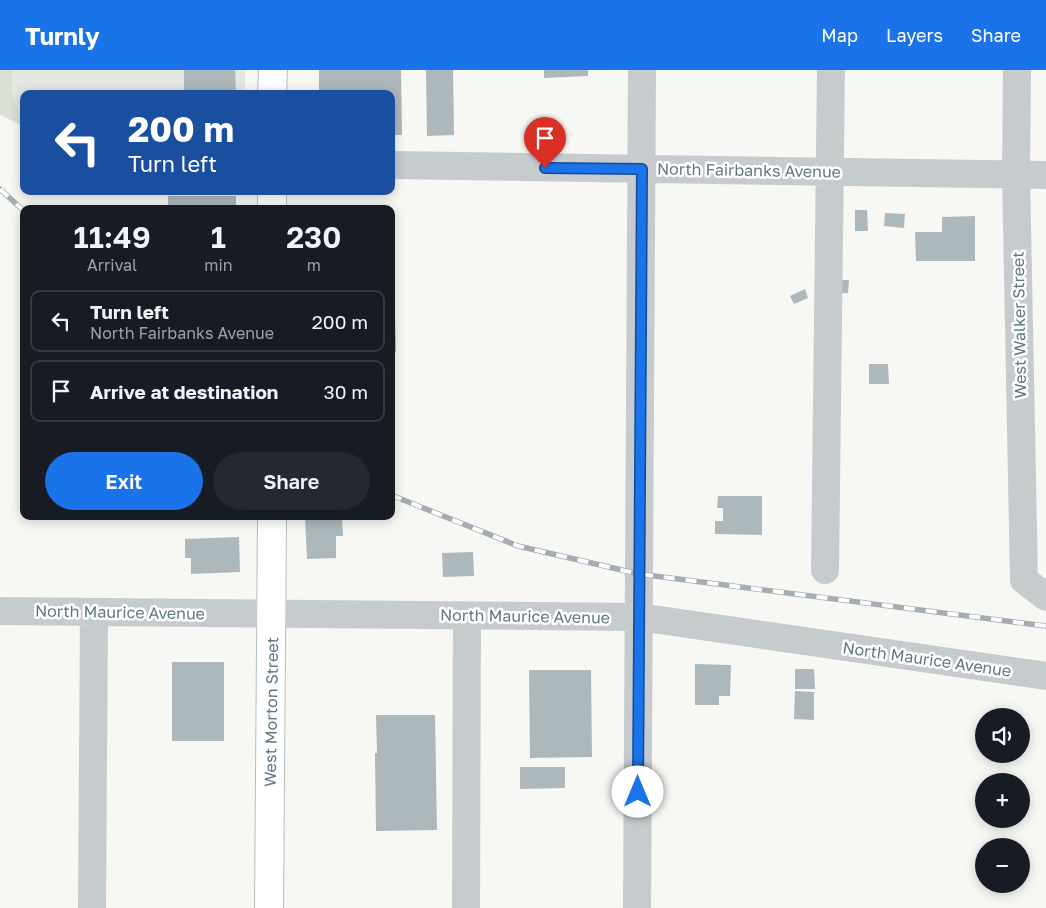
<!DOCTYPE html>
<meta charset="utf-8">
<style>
body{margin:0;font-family:"Golos Text",sans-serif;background:#242831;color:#f1f3f6;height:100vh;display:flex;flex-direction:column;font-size:19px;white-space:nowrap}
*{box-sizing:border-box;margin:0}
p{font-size:16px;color:#9ea1a6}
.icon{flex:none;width:28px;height:28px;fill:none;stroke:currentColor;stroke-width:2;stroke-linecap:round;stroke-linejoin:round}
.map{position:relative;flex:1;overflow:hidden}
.drawer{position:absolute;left:20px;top:135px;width:375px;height:315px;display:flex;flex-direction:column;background:#171b24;border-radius:10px;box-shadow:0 2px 12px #0003}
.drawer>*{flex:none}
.banner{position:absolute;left:20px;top:20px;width:375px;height:105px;border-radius:10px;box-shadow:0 2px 12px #0003;background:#1a4fa0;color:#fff;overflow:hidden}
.buttons{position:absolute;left:975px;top:638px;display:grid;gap:10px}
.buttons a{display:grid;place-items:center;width:55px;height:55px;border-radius:50%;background:#171b24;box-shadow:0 2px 12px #0003;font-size:25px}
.pin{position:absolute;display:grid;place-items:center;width:42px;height:42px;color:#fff;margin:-51px -21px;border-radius:50% 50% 50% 0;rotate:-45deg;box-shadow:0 0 5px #0007}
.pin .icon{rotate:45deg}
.me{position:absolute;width:55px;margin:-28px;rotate:0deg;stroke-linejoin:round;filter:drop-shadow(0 0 4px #0008)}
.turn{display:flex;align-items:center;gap:18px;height:105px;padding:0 25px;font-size:22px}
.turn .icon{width:65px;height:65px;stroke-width:2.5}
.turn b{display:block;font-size:35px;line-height:42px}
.eta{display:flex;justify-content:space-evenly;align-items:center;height:85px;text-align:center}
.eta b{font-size:30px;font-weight:600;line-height:35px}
.cta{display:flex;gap:10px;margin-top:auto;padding:10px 25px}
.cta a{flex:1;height:58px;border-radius:30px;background:#1a73e8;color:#fff;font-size:20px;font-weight:600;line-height:58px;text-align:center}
.cta a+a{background:#242831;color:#f1f3f6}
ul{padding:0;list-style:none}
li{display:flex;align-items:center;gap:15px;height:62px;margin:0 10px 8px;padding:0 15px;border:2px solid #363941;border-radius:10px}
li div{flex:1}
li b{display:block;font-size:19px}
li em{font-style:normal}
header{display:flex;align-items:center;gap:30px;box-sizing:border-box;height:70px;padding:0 25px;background:#1a73e8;color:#fff}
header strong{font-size:24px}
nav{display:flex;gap:28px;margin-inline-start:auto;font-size:18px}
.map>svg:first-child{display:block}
.built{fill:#e5e7e5}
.green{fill:#dae0d4}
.building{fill:#adb8bc}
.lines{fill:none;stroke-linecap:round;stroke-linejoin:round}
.major-casing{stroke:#b7bdbf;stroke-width:30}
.minor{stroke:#c6cbce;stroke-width:28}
.major{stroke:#fff;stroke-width:28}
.rail-casing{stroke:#a4adb1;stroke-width:5.5}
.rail{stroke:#fff;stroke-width:4;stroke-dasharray:11;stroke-linecap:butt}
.route-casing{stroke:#114b97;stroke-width:12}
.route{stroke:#1a73e8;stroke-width:9}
.labels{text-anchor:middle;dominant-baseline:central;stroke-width:5;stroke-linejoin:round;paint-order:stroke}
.street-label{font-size:16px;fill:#5f7882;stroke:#fff}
</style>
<header>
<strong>Turnly</strong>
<nav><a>Map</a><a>Layers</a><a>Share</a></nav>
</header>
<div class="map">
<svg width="1046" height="838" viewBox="0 0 1046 838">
<rect width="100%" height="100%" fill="#f7f7f4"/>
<!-- built -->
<path class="built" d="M12,0h233v24h-221l-1,32 -11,-35z"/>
<!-- green -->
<path class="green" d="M0,0h12v21l11,35 -23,-11z"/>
<!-- building -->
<path class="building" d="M184,0h51l1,24h-52z
M319,0h82l1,65h-11v-41h-72z
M426,0h27l1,65 -27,1z
M544,0h44v6l-44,2z
M168,126h68v13h-68z
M855,140h12l1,21h-13z
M885,143l20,1 -1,14 -20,-2z
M975,146v45h-59l-1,-29h27v-15z
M837,210h12l-1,13h-11z
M805,219l3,9 -14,6 -4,-8z
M391,247h4l1,35h-5z
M869,294h19l1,20h-20z
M718,426h44v39l-47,-1v-13h8v-13h-6z
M305,446h37l1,20h-7v22l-29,1z
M239,467l1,35 -49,2v-16h-6v-19z
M473,482l1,24 -31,1 -1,-24z
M172,592h52v79h-52z
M695,594l36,1 -1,31h-11v9h-24z
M795,599h19l1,20h-20z
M529,600h62l1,87 -62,1z
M795,621l19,1v28l-20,-1z
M376,645h59l2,115 -61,1 -1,-78h2z
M520,697h45v21l-45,1z"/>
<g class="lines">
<!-- major casing -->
<g class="major-casing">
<path id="major" d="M272,24l1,-24
M272,139v-18
M269,838l3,-392"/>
</g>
<!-- minor -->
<path class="minor" d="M1017,0l-1,104 8,406 22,17
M391,95l655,10
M825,500l6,-500
M0,541l639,6 407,59
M92,838l2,-296
M466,838l1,-292
M637,838l5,-838"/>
<!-- major -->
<use href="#major" class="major"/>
<!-- rail casing -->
<g class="rail-casing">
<path id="rail" d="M0,119l24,22
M391,425l127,51 121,28 407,52"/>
</g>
<!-- rail -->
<use href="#rail" class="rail"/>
</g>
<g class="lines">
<!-- route casing -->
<g class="route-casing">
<path id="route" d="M545,98l97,1 -4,623"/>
</g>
<!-- route -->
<use href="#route" class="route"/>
</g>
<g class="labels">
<!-- street labels -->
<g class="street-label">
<text transform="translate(749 100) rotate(1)">North Fairbanks Avenue</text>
<text transform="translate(1019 255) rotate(-91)">West Walker Street</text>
<text transform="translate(120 542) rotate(1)">North Maurice Avenue</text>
<text transform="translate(525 546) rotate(1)">North Maurice Avenue</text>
<text transform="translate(927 589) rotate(8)">North Maurice Avenue</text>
<text transform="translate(271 642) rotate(-89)">West Morton Street</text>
</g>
</g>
</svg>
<div class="buttons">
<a><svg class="icon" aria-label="sound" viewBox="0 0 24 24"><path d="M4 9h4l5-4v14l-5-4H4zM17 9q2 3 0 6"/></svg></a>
<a>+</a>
<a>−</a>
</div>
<div class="pin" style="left:545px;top:98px;background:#d93025"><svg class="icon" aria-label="arrive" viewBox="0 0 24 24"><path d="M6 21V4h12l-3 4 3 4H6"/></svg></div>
<svg class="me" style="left:638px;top:722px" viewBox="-20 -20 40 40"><circle r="19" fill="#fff"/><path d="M0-13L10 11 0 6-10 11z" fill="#1a73e8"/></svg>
<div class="banner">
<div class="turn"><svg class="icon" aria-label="left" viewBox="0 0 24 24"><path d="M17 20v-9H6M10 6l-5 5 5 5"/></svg><div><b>200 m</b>Turn left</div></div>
</div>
<section class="drawer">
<div class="eta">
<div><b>11:49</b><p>Arrival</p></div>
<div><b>1</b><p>min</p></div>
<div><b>230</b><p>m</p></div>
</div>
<ul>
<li><svg class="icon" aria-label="left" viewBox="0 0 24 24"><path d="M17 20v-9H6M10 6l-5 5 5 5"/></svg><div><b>Turn left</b><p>North Fairbanks Avenue</p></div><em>200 m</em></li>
<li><svg class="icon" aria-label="arrive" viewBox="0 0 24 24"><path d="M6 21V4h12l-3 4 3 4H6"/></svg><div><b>Arrive at destination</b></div><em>30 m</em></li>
</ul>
<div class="cta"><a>Exit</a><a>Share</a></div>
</section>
</div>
